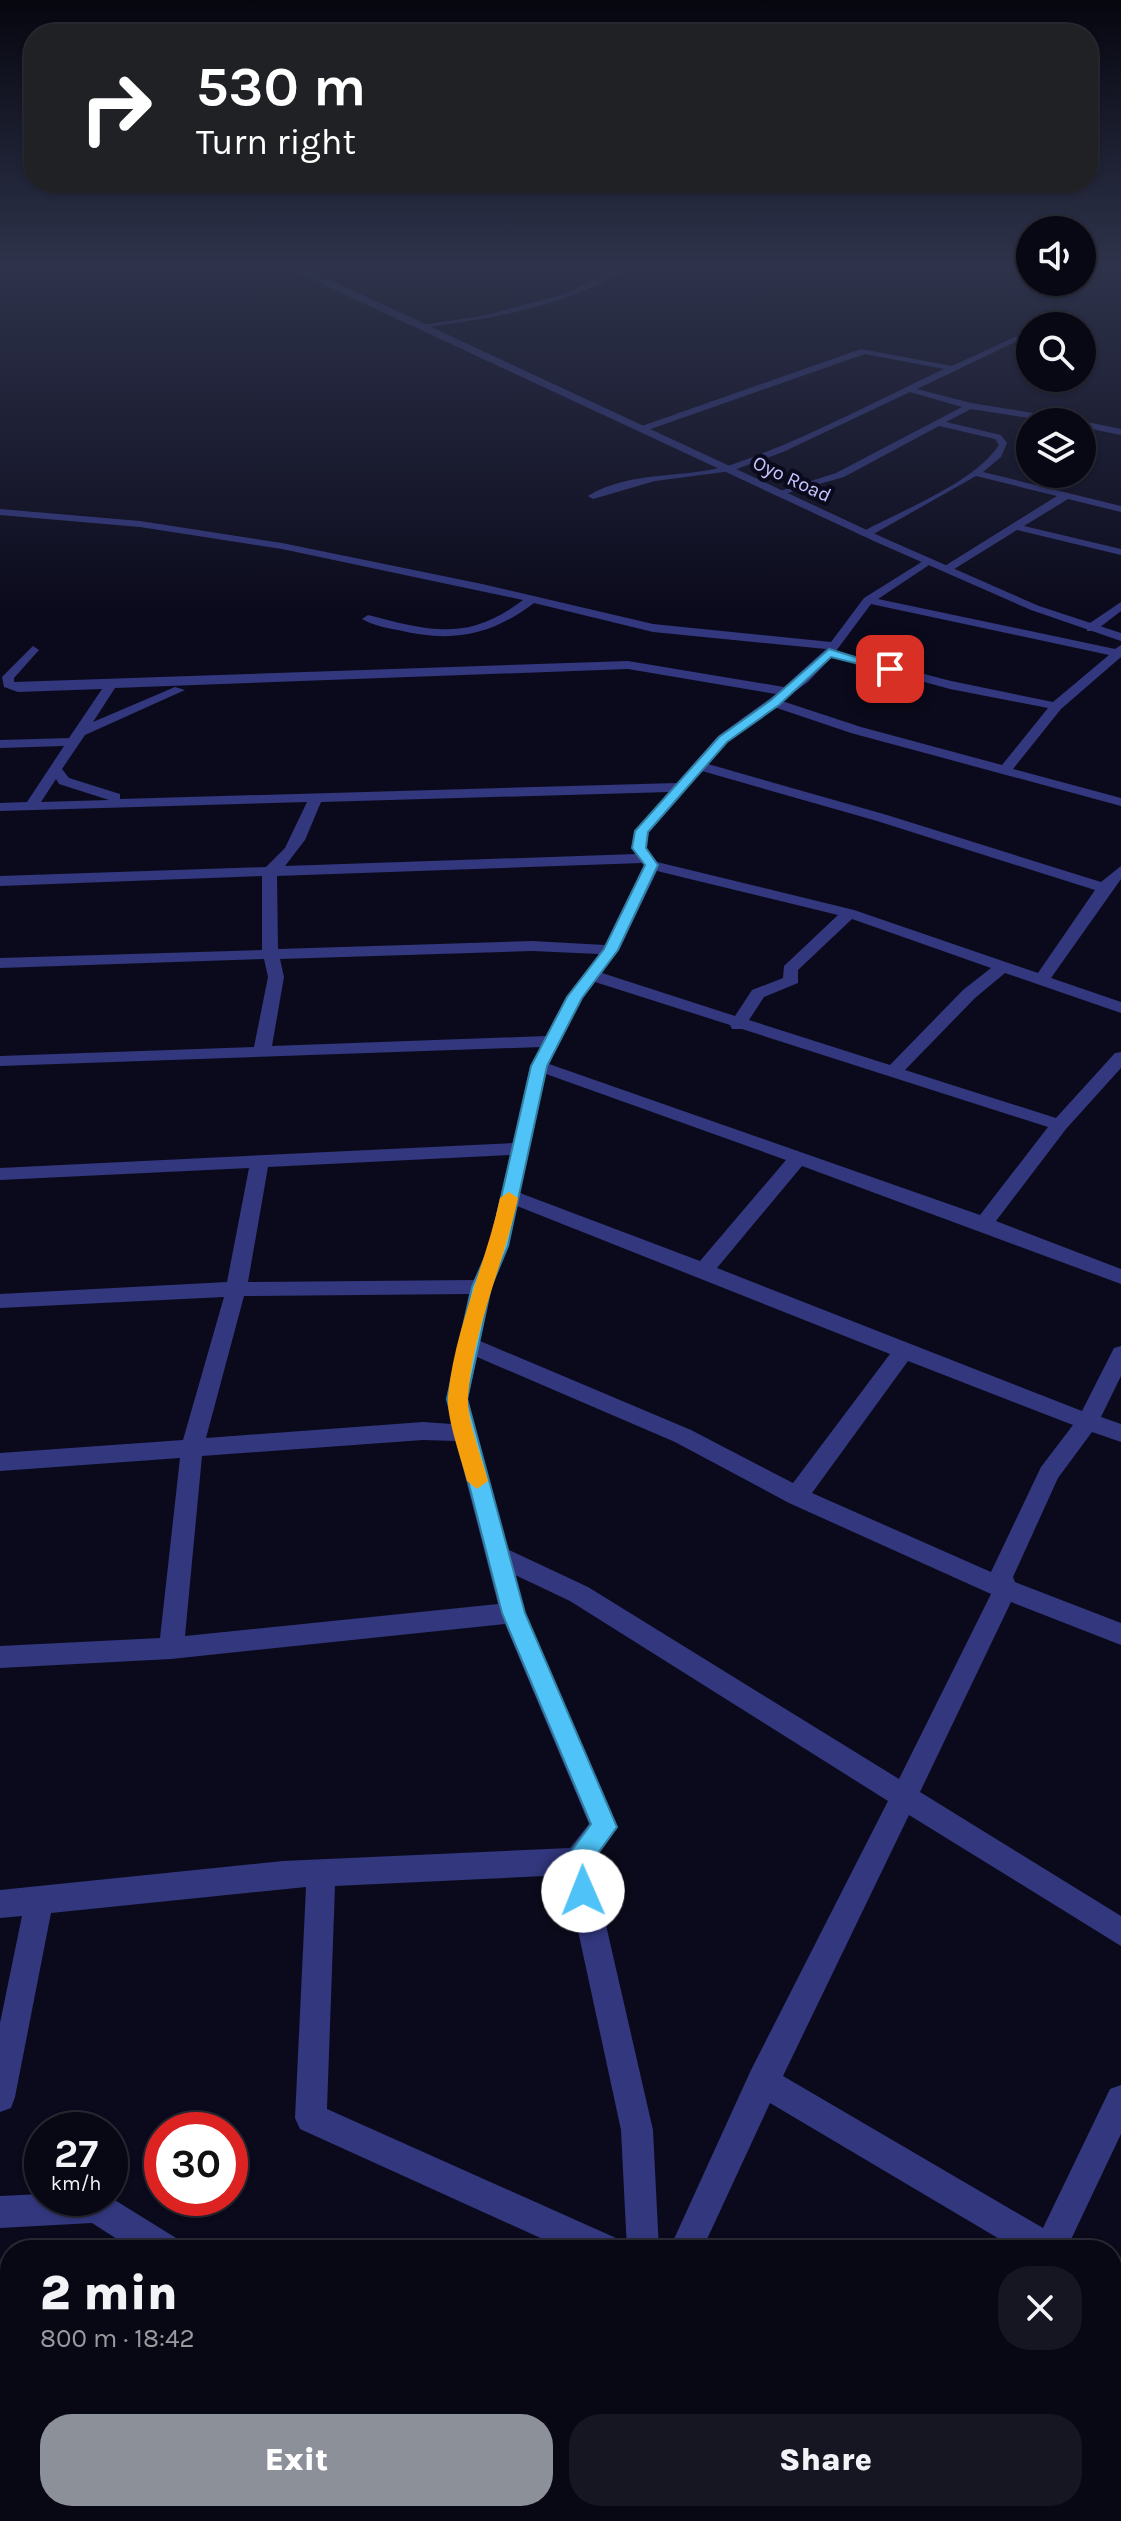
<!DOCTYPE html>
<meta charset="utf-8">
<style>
body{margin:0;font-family:Karla,sans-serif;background:#161622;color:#f1f3f6;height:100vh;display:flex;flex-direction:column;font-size:30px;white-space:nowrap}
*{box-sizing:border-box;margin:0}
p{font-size:26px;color:#989aa0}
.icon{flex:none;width:44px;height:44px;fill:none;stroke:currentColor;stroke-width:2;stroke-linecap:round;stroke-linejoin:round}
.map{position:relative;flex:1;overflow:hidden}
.sheet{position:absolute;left:0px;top:2240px;width:1122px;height:282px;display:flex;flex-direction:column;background:#080815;border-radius:32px 32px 0 0;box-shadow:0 2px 6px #0004,0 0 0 2px #292934}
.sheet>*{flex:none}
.top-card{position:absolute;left:24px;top:24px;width:1074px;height:168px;border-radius:32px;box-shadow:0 2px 6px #0004,0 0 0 2px #292934;background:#202124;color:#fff;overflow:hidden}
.buttons{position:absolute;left:1016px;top:216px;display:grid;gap:16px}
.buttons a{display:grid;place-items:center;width:80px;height:80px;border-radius:50%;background:#080815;box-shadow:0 2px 6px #0004,0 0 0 2px #292934;font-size:40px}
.speed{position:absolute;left:24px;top:2112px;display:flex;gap:16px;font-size:40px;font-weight:700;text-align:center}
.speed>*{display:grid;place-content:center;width:104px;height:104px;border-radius:50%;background:#080815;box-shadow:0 2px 6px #0004,0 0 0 2px #292934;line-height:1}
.speed small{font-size:20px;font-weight:400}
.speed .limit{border:12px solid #d22;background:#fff;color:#111}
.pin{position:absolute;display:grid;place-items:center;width:68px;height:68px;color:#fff;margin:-34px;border-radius:16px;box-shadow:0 4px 12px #0006}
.me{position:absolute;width:88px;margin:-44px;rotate:359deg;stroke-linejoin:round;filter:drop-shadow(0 0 6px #0008)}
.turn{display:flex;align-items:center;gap:28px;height:168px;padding:0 40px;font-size:36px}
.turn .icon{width:104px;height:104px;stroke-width:2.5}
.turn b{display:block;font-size:56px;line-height:68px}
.round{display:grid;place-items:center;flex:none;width:84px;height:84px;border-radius:32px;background:#161622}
.overview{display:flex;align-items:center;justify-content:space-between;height:136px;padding:0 40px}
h1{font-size:48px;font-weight:800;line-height:60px}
.cta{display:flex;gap:16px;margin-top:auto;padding:16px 40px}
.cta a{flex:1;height:92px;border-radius:32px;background:#8c9099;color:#fff;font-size:32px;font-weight:800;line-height:92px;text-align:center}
.cta a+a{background:#161622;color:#f1f3f6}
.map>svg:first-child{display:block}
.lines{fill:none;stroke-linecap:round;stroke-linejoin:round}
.minor{fill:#32377e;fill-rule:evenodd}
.tertiary{fill:#32377e;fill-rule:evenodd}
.route{fill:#4fc3f7;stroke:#337fa1;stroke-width:2}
.slow{fill:#f59e0b}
.labels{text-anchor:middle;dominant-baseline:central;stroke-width:8;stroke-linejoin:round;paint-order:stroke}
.far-street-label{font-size:20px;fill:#c6c5ff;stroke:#0b0a1c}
</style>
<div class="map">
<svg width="1121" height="2521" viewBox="0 0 1121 2521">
<rect width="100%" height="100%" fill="#0b0a1c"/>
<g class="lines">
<!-- minor -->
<path class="minor" d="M628,262h9c-63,44 -142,56 -217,66l-4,-2 71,-11 81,-22z
M1061,314l7,2 -19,10h-10z
M1030,330v5l-113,54 54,14 105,17 -21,2 -84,-13 -25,13 55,13 6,8 -6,14 -18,15 138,34v6l-53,-13 -44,27 97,23v6l-104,-25 -66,41h-8v-4l114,-71 -81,-20 -106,60h-8v-4c40,-22 112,-49 137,-87l-4,-6 -56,-13 -95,51 -67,19v-4l59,-19 126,-66 -52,-15 -127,60 -52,19 -76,10 -62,18 -5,-3c41,-26 99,-17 143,-31 73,-25 143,-63 213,-96l-79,-15 -220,77h-6v-4l222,-78 91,17z
M1082,421l39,8v6l-39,-8v-5h-3z
M0,509l140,12 142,22 200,41 171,40 178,18 33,-44 64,-40 6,3 -2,2 -54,36 237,50 6,-4v12l-60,52 -48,60 108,29v8l-270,-73 -77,-26 -46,35 -20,22 179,51 214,67 20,-16v13l-70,99 70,24v11l-116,-40 -30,25 -70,72 151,48 59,-65 6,-1v16l-55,61 -70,92 125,48v15l-319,-118 -85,102 365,143 32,-63 7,-2v30l-20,41 20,7v18l-29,-10 -34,46 -45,99 2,5 106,41v22l-110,-43 -91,190 201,124v30l-212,-131 -126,261 260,152 67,-139 11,-4v49l-55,116h-48l-248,-147 -68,147h-33l82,-180 137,-269 -318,-200 -57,-27 12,39 93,214 -26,37 61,266 6,120h-32l-6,-120 -55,-255 -231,11 -8,223 289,129 4,12h-53l-267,-121 -5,-11 11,-231 -255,26 -36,184 -4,11 -11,4v-89l22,-107 -22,2v-28l283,-29 287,-13 19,-24 -84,-200 -334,35 -171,9v-22l160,-8 20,-180 -180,13v-18l183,-13 41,-143 -224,11v-14l227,-12 22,-114 -249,12v-12l513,-25 17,-77 11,-19 -541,19v-10l254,-9 14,-70 -4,-18 -264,9v-10l262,-8v-74l-262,10v-10l266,-9 19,-19 22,-46 -307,9v-8l27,-1 37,-56 -64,2v-8l69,-2 33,-49 -84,3 -14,-5 -2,-10 31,-31 6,4 -25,28v4l614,-21 156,26 42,-38 -173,-17 -119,-29c-43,33 -83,40 -136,27 -12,-2 -26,-5 -36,-11l6,-4c62,16 100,27 155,-15l-241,-51 -142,-22 -140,-12zM871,604l238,51 -56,47 -102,-21 -115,-30zM832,657l118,32 98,19 -46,57 -141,-38 -79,-26 26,-19zM628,669l148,25 -58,42 -41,47 -557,16v-5l-51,-16 -7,-9 23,-34 100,-45 -10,-3 -82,35 22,-34zM702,771l175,50 218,69 -57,83 -184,-63 -197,-48 -11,-14 3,-16zM56,779l3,5 50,16 -68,2zM669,792l-34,39 -3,17 4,6 -351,12 20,-26 16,-38zM642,863l2,2 -39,80 -73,-4 -254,8 -1,-73zM657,871l181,44 -54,51 -1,12 -31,12 -17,26 -133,-43 17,-23zM852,919l139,49 -28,22 -73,75 -141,-45 15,-23 34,-14v-13zM532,951l67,3 -32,43 -21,39 -274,10 12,-69 -4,-18zM595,982l135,43 2,4h10l306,98 -68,88 -431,-151 34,-66zM546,1074l240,86 -86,101 -180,-68zM510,1155l-21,91 -15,34 -226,2 20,-115zM517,1206l373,148 -97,129 -102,-53 -211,-89 11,-54 18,-41zM469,1294l-23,105 6,25 -29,-2 -217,16 38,-142zM477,1357l198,85 114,61 202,91 -92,185 -311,-192 -83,-39 -37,-149zM908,1361l165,64 -32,42 -50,105 -179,-79zM423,1440l33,1 42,163 -313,32 17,-180z
M1121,602v9l-26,20h-8v-6z
M42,2194v4l68,-1 66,41 4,12h-46l-42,-27 -92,5v-32z
M676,2512h36l4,9h-36z
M928,2512h36l-3,9h-36z"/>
<!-- tertiary -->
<path class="tertiary" d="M275,262h10l37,14 562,262 155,68 82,27v8l-90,-31 -155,-68z"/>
</g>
<!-- sky -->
<linearGradient id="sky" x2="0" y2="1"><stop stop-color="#06060f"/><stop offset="0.43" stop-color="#2e334b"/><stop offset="1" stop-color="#2e334b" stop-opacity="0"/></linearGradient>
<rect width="1121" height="615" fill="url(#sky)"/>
<!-- route -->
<path class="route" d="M829,649l66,20 -5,3 -59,-15 -52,48 -52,37 -79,90 -2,16 12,17 -40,85 -36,48 -35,68 -39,180 -17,41 -24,112 58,214 92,214 -27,37 6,27 -4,9 -9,4 -9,-4 -10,-39 27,-37 -89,-211 -55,-214 25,-112 18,-41 41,-180 36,-69 37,-48 41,-84 -13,-17 3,-17 84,-94 52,-37z"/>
<!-- slow -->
<path class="slow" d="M509,1192l9,6c-14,66 -45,130 -50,198 -2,22 14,62 20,85l-11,8 -10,-8c-6,-23 -21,-64 -19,-85 7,-69 38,-132 52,-198z"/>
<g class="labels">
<!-- far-street labels -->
<g class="far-street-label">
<text transform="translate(792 479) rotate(25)">Oyo Road</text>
</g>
</g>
</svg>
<div class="buttons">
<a><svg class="icon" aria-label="sound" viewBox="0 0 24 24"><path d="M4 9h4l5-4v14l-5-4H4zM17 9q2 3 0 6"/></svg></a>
<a><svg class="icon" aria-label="search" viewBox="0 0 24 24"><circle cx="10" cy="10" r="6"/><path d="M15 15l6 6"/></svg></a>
<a><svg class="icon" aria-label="layers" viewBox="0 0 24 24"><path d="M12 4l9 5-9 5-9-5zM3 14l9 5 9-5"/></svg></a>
</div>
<div class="speed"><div>27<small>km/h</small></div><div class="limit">30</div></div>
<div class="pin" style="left:890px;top:669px;background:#d93025"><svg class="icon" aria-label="arrive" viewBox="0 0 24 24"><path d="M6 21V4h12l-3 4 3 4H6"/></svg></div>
<svg class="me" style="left:583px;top:1891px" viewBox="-20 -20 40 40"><circle r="19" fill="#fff"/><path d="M0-13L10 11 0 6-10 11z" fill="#4fc3f7"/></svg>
<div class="top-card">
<div class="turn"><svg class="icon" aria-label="right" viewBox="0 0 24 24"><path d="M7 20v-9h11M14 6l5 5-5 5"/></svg><div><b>530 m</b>Turn right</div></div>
</div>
<section class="sheet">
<div class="overview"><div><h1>2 min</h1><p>800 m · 18:42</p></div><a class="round"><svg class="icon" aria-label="close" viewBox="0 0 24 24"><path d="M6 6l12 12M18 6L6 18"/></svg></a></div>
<div class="cta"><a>Exit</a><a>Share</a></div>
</section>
</div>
